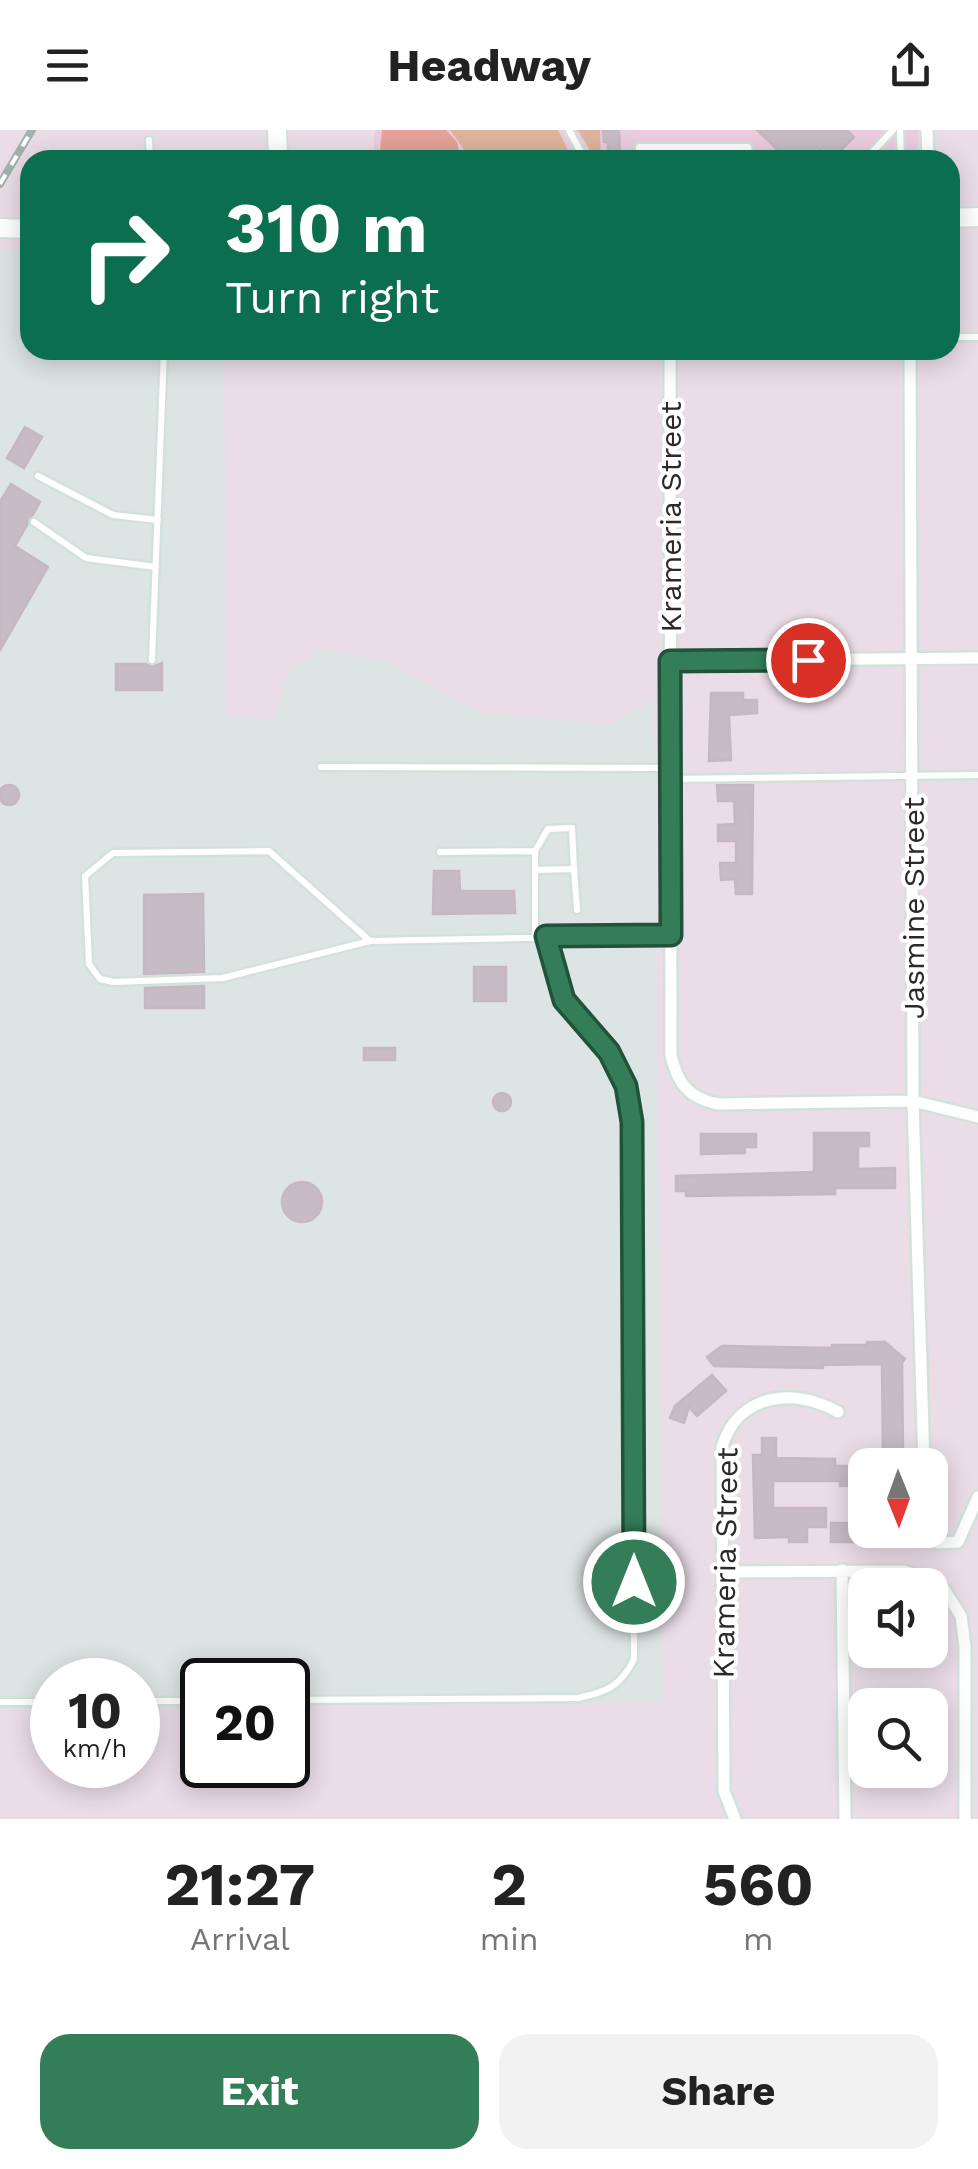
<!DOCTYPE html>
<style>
body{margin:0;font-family:"Work Sans",sans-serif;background:#f2f2f2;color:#222;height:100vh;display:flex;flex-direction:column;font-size:38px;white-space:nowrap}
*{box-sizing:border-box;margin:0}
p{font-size:32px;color:#767676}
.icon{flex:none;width:55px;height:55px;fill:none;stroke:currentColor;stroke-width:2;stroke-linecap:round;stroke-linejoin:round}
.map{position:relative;height:1689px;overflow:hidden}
.side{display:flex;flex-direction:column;background:#fff;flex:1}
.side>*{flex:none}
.banner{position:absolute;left:20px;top:20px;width:940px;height:210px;border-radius:30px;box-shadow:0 5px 25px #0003;background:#0b6e4f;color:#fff;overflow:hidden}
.needle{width:65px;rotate:179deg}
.tools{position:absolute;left:848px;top:1318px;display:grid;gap:20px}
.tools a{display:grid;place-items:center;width:100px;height:100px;border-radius:20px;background:#fff;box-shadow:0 5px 25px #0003;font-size:50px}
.speed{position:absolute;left:30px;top:1528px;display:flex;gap:20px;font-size:50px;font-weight:700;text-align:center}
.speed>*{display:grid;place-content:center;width:130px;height:130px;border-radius:50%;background:#fff;box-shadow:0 5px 25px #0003;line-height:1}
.speed small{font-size:25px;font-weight:400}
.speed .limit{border:5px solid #111;border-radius:15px;background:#fff;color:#111}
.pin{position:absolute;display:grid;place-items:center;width:85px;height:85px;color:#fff;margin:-42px;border:5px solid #fff;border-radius:50%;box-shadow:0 2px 10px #0007}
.me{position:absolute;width:110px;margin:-55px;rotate:0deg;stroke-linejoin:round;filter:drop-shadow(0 0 8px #0008)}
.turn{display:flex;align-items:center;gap:35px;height:210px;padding:0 40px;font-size:45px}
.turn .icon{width:130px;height:130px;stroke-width:2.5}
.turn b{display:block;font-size:70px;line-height:85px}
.eta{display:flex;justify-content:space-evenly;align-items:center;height:170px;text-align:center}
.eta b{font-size:60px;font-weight:700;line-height:70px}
.cta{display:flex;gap:20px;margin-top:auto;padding:20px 40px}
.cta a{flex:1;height:115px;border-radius:30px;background:#337e59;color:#fff;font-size:40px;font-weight:700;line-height:115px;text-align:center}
.cta a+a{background:#f2f2f2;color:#222}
header{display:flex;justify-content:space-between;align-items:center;height:130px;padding:0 40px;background:#fff;font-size:45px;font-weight:700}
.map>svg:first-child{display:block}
.industrial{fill:#dde4e4}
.education{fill:#eccde0}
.green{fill:#deb49d}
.pitch{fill:#e5a399}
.building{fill:#c7bbc4;stroke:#c6b7c1;stroke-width:2.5}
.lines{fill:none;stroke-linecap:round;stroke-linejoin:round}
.lane-casing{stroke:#d2e2da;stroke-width:11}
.street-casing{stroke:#d2e2da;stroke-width:16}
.secondary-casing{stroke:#d2e2da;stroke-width:22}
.lane{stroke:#fff;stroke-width:6}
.street{stroke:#fff;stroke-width:11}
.secondary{stroke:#fff;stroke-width:18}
.rail-casing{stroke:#a0b3aa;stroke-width:8}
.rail{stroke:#fff;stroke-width:4;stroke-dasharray:11;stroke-linecap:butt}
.route-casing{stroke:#21523a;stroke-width:25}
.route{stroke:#337e59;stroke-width:18}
.labels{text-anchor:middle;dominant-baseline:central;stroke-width:8;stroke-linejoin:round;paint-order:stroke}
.street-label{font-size:30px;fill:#2a2a2a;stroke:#fff}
</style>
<header><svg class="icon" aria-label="menu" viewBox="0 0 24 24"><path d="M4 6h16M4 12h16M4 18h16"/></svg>Headway<svg class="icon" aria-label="share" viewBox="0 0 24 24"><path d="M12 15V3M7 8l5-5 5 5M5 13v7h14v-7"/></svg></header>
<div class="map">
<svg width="978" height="1689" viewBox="0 0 978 1689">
<rect width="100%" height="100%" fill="#ebdde7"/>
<!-- industrial -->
<path class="industrial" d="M0,119h30v101h194l2,366 48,4 16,-51 33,-20 65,13 91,51 131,11 44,-25 9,1003 -375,4v-26h-86v27l-64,1v-28h-86v29h-52z"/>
<!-- education -->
<path class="education" d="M375,0h543v30h-545z"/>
<!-- green -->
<path class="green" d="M450,0h108l15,30h-109l-1,-12z
M578,0h22l1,29h-6z"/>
<!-- pitch -->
<path class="pitch" d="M382,0h64l11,12 4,18h-82z"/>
<!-- building -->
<path class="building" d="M603,0h16l1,27 -12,-1v-14h-4z
M757,0h90l7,7 -23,23 -15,-13 -12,13h-16z
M25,297l17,10 -18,31 -17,-10z
M11,354l29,18 -25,44 33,21 -48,83v-148z
M162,533v27h-46v-26h30l7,3z
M711,563h32v7h14v13l-28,2 2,45 -22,1z
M717,655h36l-1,109h-16l-1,-15 -14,1 -1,-17h16v-22h-18v-16l17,-1 -1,-23h-16z
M-1 665a10 10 0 1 1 20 0a10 10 0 1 1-20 0Z
M434,741h25l1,20h54l1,22 -82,1z
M203,764l1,78 -60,2v-79z
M474,837h32v34h-32z
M204,856v22h-59v-20z
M364,918h31v12h-31z
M493 972a9 9 0 1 1 18 0a9 9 0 1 1-18 0Z
M814,1003h55v13h-11v23l37,-1v20h-60v6l-64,1 -85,1v-5h-10v-15l138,-4z
M701,1004h55v13h-11v6l-44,1z
M282 1072a20 20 0 1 1 40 0a20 20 0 1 1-40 0Z
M867,1212h18l20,17 -3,4 1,90h-20l-1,-89 -59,1v3l-109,-2 -7,-9 15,-11 110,2v-3h35z
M712,1245l14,16 -29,25 -8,-9 -5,16 -14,-5 5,-12z
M762,1308h14v20l59,1v7h30v19l-25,1v-5h-67v27h53v19h-19v15h-18v-5l-34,1 -2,-83h9z
M831,1393h34v7h43v12h-77z"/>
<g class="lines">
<!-- lane casing -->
<g class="lane-casing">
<path id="lane" d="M569,0l16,30
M900,0l1,30
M149,10l1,20
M639,30v-13h109l3,13
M865,30l28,-30
M950,207h28
M38,346l75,39 45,5
M34,392l52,36 70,9
M152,530l12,-310
M321,637l348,1
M670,649l308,-4
M535,721l13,-22 24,-1 2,41
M440,722l95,-1v85
M535,740l39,-1 3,41
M370,811l-147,37 -109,4 -14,-3 -11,-15 -4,-88 28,-23 156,-2 101,90 299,-6
M288,1570l290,-2c29,-6 43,-12 56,-39l-2,-537 -6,-36 -17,-34 -44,-53 -19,-63
M138,1571h64
M0,1572h52"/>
</g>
<!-- street casing -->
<g class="street-casing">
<path id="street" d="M927,0l1,30
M670,220l1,705c6,28 18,44 48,49l194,-3 65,16
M910,220l3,751 11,364
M670,531l308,-3
M926,1400v7l12,6 20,-1 20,-45
M842,1440l3,249
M721,1442l183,-1 29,10 12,10 16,25 4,31v172
M735,1689l-11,-28 -2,-344c16,-54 73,-60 116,-35"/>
</g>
<!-- secondary casing -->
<g class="secondary-casing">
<path id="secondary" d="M277,0l1,30
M950,88l28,-1
M0,98l30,1"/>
</g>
<!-- lane -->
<use href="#lane" class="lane"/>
<!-- street -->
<use href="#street" class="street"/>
<!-- secondary -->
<use href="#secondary" class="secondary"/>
<!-- rail casing -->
<g class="rail-casing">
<path id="rail" d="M0,54l32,-54"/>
</g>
<!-- rail -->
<use href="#rail" class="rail"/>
</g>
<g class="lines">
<!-- route casing -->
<g class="route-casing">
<path id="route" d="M634,1452l-2,-460 -6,-36 -17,-34 -45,-52 -18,-64 125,-1 -1,-274 138,-1"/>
</g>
<!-- route -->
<use href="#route" class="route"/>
</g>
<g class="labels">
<!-- street labels -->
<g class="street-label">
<text transform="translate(670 387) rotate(-90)">Krameria Street</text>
<text transform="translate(913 778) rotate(-90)">Jasmine Street</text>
<text transform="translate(725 1433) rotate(-89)">Krameria Street</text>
</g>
</g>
</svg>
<div class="tools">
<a><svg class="needle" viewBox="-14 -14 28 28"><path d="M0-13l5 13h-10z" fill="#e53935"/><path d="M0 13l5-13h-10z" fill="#767676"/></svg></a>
<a><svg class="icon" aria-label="sound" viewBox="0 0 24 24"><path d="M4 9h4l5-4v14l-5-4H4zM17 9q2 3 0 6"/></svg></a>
<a><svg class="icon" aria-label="search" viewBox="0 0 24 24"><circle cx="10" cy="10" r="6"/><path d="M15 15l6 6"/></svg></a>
</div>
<div class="speed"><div>10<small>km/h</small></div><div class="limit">20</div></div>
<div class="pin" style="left:808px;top:530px;background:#d93025"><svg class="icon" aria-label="arrive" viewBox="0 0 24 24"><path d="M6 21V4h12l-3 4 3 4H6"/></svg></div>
<svg class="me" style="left:634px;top:1452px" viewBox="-20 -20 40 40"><circle r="17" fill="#337e59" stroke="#fff" stroke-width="3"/><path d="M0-11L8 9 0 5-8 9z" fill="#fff"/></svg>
<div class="banner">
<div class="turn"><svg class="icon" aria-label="right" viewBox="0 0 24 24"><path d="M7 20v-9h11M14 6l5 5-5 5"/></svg><div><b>310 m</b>Turn right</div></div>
</div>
</div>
<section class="side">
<div class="eta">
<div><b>21:27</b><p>Arrival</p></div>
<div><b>2</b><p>min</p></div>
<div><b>560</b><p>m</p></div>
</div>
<div class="cta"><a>Exit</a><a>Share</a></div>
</section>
